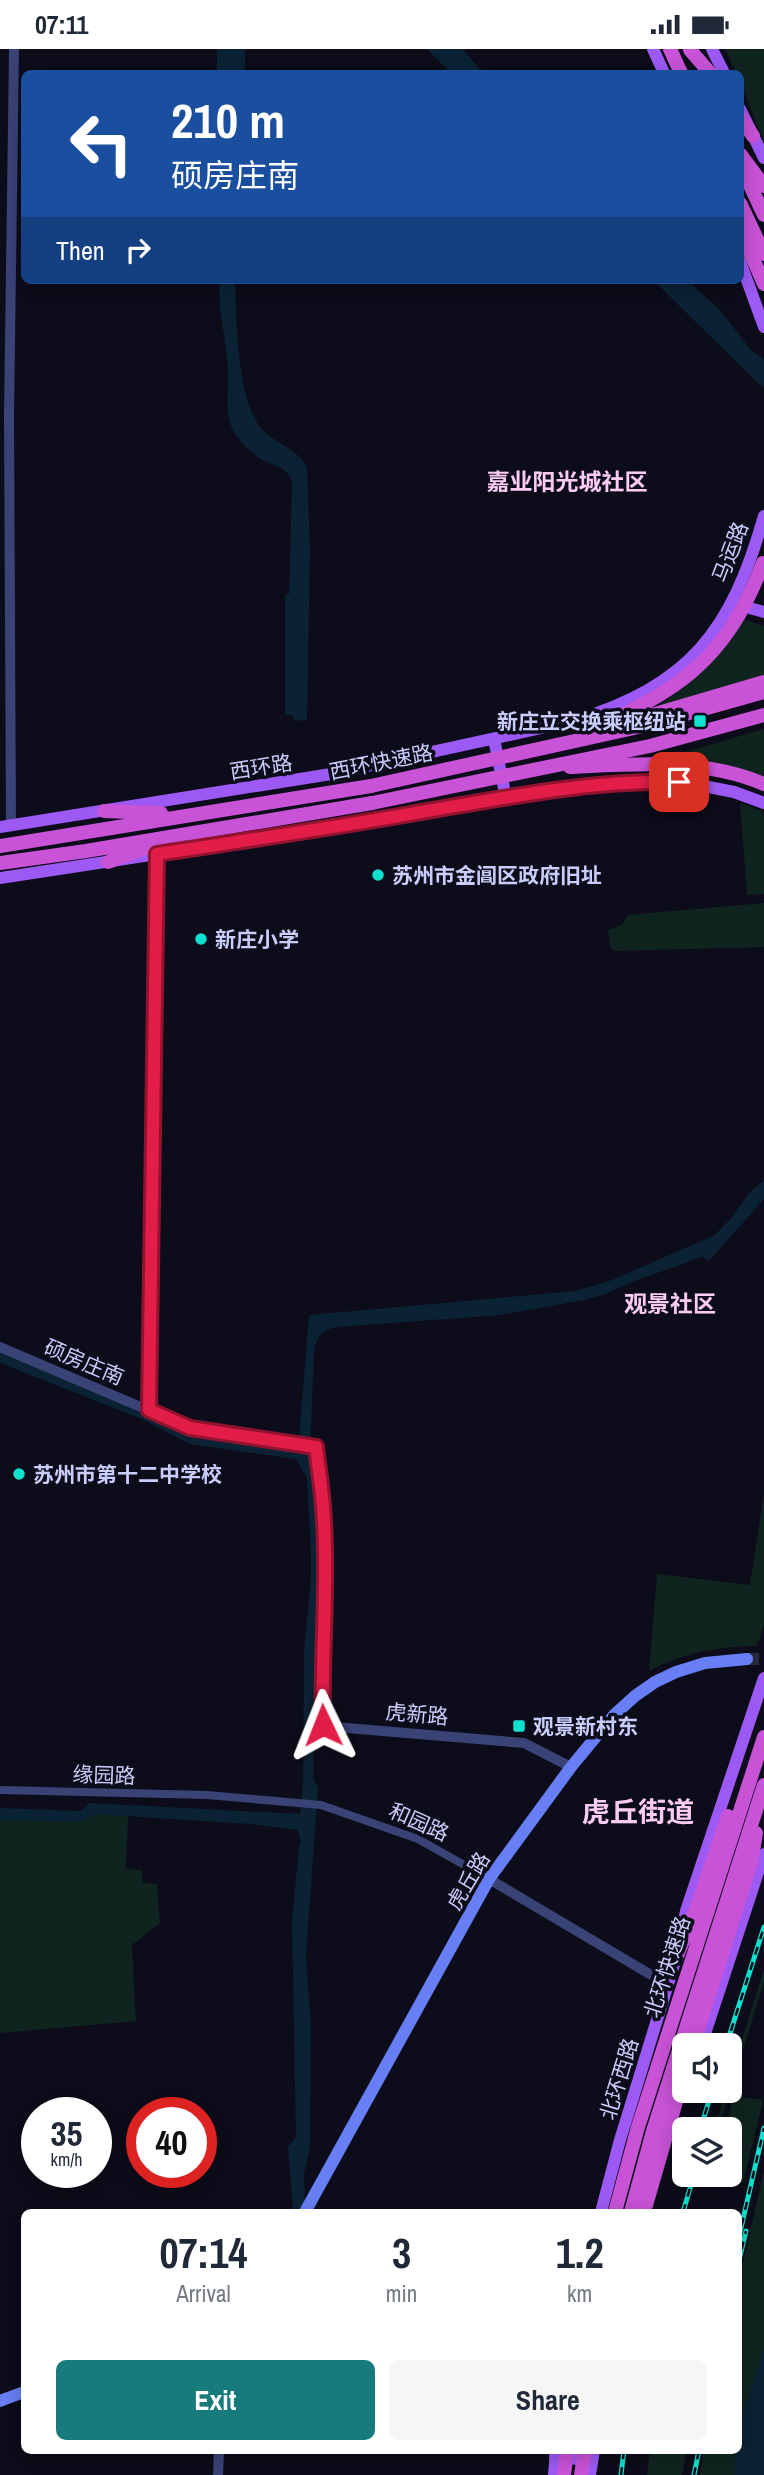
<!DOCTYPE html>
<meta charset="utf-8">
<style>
body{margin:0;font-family:"Archivo Narrow","Noto Sans SC",sans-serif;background:#f6f6f7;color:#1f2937;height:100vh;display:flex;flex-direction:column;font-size:26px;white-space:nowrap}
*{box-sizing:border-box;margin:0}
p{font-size:23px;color:#747a83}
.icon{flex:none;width:38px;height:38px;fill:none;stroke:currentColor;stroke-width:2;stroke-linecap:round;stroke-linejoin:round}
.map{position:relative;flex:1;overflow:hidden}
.drawer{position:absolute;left:21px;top:2160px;width:721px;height:245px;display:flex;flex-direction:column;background:#fff;border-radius:10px;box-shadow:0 4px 18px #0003}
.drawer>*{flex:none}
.banner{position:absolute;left:21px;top:21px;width:723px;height:214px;border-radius:10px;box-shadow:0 4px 18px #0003;background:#1a4fa0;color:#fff;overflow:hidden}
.fabs{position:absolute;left:672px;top:1984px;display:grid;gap:14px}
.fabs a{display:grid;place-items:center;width:70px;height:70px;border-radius:10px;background:#fff;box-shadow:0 4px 18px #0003;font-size:35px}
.speed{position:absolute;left:21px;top:2048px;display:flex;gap:14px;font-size:35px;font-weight:700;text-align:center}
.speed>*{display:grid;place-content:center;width:91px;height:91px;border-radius:50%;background:#fff;box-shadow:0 4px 18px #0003;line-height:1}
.speed small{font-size:18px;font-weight:400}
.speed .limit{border:10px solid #d22;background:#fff;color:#111}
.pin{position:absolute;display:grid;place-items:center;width:60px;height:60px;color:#fff;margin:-30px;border-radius:14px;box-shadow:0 4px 10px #0006}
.me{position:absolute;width:77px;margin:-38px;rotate:358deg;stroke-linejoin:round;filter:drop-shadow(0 0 5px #0008)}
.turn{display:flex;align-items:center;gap:24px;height:147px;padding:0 35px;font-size:32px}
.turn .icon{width:91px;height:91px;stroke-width:2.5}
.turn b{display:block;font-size:49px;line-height:60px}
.then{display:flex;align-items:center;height:66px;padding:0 35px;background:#0003;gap:14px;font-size:26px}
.eta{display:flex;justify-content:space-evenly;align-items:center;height:119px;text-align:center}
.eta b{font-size:42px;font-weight:700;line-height:49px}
.cta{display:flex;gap:14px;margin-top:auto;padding:14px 35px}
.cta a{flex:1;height:80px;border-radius:10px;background:#187b7b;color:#fff;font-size:28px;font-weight:700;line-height:80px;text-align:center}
.cta a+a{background:#f6f6f7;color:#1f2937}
.status{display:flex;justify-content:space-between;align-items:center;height:49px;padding:0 35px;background:#fff;direction:ltr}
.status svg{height:19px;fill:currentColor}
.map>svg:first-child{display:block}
.green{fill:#10241f}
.water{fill:#0b2234}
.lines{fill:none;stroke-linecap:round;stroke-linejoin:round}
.secondary-tunnel{stroke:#28293c;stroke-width:12;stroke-dasharray:12 6;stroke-linecap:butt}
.minor{stroke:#3a4376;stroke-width:8}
.tertiary{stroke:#3a4376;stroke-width:10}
.secondary{stroke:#677ef4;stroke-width:12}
.primary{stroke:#9d59f3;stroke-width:12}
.trunk{stroke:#c853d7;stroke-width:14}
.rail-casing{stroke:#10e0ce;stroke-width:5}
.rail{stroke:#0c0c1a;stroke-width:2.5;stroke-dasharray:8;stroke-linecap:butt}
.trunk-bridge{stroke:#c853d7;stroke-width:14}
.route-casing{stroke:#92132f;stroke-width:18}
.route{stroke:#e11d48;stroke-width:12}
.poi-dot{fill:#10e0ce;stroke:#0c0c1a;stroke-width:2.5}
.labels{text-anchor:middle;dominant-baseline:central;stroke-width:7;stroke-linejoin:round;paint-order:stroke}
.street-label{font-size:21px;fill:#c9cdfb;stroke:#0c0c1a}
.poi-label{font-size:21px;font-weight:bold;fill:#c9cdfb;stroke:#0c0c1a;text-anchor:start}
.neighbourhood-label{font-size:23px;font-weight:bold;fill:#fbcbf3;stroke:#0c0c1a}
.district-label{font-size:28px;font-weight:bold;fill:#fbcbf3;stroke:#0c0c1a}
</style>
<div class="status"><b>07:11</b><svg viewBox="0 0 49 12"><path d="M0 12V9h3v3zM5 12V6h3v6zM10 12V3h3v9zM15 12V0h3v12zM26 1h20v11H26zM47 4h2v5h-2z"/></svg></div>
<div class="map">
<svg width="764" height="2426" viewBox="0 0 764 2426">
<rect width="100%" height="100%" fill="#0c0c1a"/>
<!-- green -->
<path class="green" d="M725,0h39v94l-24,-61v-9h-4z
M744,570l20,7v56l-120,34c42,-29 72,-54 100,-97z
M764,680v53l-110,-21z
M740,754l24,9v82l-17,1z
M764,854v44l-151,4 -3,-5 -2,-16 14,-5 6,-10z
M764,1444v131l-7,22c-40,0 -73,7 -108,25l8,-97 93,11z
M94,1765l34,2 -2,53 16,1v13l15,1 3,39 -28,22 4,76 -136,12v-213l83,2z
M764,1920v13l-46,148h-4l12,-39h4v-13z
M734,2047l29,4 -20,83 -33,-7 20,-1v-45h-6z
M764,2122v304h-64l4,-25h34l1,-170z
M650,2401h37l-5,25h-35z"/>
<!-- water -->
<path class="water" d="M217,0h28v24h-28z
M427,0h35l22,24h-33z
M220,231h15c1,37 2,123 27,149 13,15 37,20 45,39l3,82 -3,170 -13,1 -1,-6h-8v-120l4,-1 3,-111c-4,-17 -20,-17 -33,-25 -8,-6 -17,-14 -23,-23 -13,-18 -7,-43 -8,-64 -1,-32 -11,-58 -8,-91z
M653,231h34l33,30 31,40 13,10v27l-6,-4z
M764,1131v19l-55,62 -7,-4 -73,26 -23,11 -22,6 -83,15 -165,12c-13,3 -20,10 -22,24l-4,102 3,10 5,104 -5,212 5,9 -12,168 5,69 -1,121 -6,28 1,38h-12l-5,-65 8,-10 -4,-216 7,-75 2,-2 -3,-14 -48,-6 -155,-10 -12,8 -83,-2v-12l81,3 8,-8 211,11 3,-25 1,-138 7,-73v-26l-4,-74 -11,-19 -107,-15 -45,-24 -144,-57v-12l192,82 106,16 11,-134 267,-24 36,-11 103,-45 18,-19 16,-23z
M764,2299v127h-29c1,-44 14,-83 29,-127z"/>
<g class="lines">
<!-- secondary-tunnel -->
<path class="secondary-tunnel" d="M747,1610h17"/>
<!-- minor -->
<path class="minor" d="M0,1741l207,5 114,10 97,34 71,40"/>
<!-- tertiary -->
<path class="tertiary" d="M11,777l-2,-411 5,-366
M0,1298l190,81 125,19c4,25 8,49 9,75 4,68 -3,136 -1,204l201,17 47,24
M149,1361l8,-556
M489,1830l179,106
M218,2426l1,-25"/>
<!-- secondary -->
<path class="secondary" d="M305,2163l184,-333 82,-112 43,-52 21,-19 20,-14 21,-10 29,-9 42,-4
M0,2352l24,-9"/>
<!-- primary -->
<path class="primary" d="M653,0l11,24
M712,0l12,24
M740,60l24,49
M740,212l24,66
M735,555l29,8
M494,690l12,59
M0,778l331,-53 242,-53c117,-36 158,-89 191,-205
M0,829l335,-51 249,-41 78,-4 31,2 41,8 30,11
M701,1997l63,-192
M601,2163l19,-72 56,-182 10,-47 78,-233
M555,2407l37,5
M554,2426l2,-25
M590,2426l4,-25"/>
<!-- trunk -->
<path class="trunk" d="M670,0l11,24
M690,1l20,23
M740,68l13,19
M740,105l24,32
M740,115l24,51
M740,154l24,51
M740,180l24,55
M621,675l143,-42
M570,718c65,-3 133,-9 194,17
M104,762l57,2
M0,797l371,-60
M108,813l38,-14
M0,814l86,-12 286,-48
M676,1909l18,-43 34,-99
M693,1997l58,-183 5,-30
M615,2163l23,-85 126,-390
M631,2163l22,-81 111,-346
M644,2163l40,-138"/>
<!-- rail casing -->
<g class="rail-casing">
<path id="rail" d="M726,1997l38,-119
M700,2081l12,-39
M683,2163l11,-37
M738,2192l26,-113
M738,2216l8,-34
M621,2426l3,-25
M694,2426l5,-25"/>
</g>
<!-- rail -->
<use href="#rail" class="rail"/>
<!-- trunk-bridge -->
<path class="trunk-bridge" d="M583,684c93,-41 142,-70 180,-170
M371,737l272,-60 121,-34
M372,754l278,-57 114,-31
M564,2426l3,-25
M581,2426l4,-25"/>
</g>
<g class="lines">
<!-- route casing -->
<g class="route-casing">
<path id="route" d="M323,1676c-2,-67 5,-135 1,-203 -1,-26 -5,-50 -8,-75l-126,-19 -41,-18 8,-556c84,-13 169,-25 253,-40 88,-15 178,-34 269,-32"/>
</g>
<!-- route -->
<use href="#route" class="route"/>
</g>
<!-- markers -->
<g class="poi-dot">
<rect x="693" y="665" width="14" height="14" rx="3.5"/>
<circle cx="378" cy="826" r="7"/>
<circle cx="201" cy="890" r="7"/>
<circle cx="19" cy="1425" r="7"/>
<rect x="512" y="1670" width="14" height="14" rx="3.5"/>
</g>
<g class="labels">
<!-- street labels -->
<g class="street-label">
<text transform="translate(730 503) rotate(-69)">马运路</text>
<text transform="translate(381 713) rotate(-11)">西环快速路</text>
<text transform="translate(261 718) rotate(-9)">西环路</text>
<text transform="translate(84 1313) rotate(23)">硕房庄南</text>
<text transform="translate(417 1665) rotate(5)">虎新路</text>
<text transform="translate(104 1726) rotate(2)">缘园路</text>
<text transform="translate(419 1773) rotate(24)">和园路</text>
<text transform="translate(468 1832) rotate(-59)">虎丘路</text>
<text transform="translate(667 1918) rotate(-72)">北环快速路</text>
<text transform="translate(619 2030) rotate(-73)">北环西路</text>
</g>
<!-- poi labels -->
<g class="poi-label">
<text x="686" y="672" text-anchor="end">新庄立交换乘枢纽站</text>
<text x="392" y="826">苏州市金阊区政府旧址</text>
<text x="215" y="890">新庄小学</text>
<text x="33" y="1425">苏州市第十二中学校</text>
<text x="533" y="1677">观景新村东</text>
</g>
<!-- neighbourhood labels -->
<g class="neighbourhood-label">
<text x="567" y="432">嘉业阳光城社区</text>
<text x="670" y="1254">观景社区</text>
</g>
<!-- district labels -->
<g class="district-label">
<text x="638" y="1763">虎丘街道</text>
</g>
</g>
</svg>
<div class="fabs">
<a><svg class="icon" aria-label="sound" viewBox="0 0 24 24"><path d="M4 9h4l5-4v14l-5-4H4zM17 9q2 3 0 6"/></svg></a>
<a><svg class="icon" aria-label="layers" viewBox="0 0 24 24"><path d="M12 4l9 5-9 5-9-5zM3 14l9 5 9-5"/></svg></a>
</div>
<div class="speed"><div>35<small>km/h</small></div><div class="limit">40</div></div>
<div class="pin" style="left:679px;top:733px;background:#d93025"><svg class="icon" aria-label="arrive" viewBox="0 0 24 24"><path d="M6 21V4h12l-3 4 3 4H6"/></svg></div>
<svg class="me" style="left:323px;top:1676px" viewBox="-20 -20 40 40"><path d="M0-17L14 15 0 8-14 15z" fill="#e11d48" stroke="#fff" stroke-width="4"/></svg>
<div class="banner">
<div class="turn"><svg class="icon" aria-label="left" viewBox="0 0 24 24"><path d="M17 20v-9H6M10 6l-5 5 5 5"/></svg><div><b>210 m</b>硕房庄南</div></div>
<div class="then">Then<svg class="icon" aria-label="right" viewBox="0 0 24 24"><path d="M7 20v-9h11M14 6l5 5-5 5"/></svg></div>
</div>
<section class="drawer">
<div class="eta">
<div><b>07:14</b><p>Arrival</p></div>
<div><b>3</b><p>min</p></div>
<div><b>1.2</b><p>km</p></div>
</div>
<div class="cta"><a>Exit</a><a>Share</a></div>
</section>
</div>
